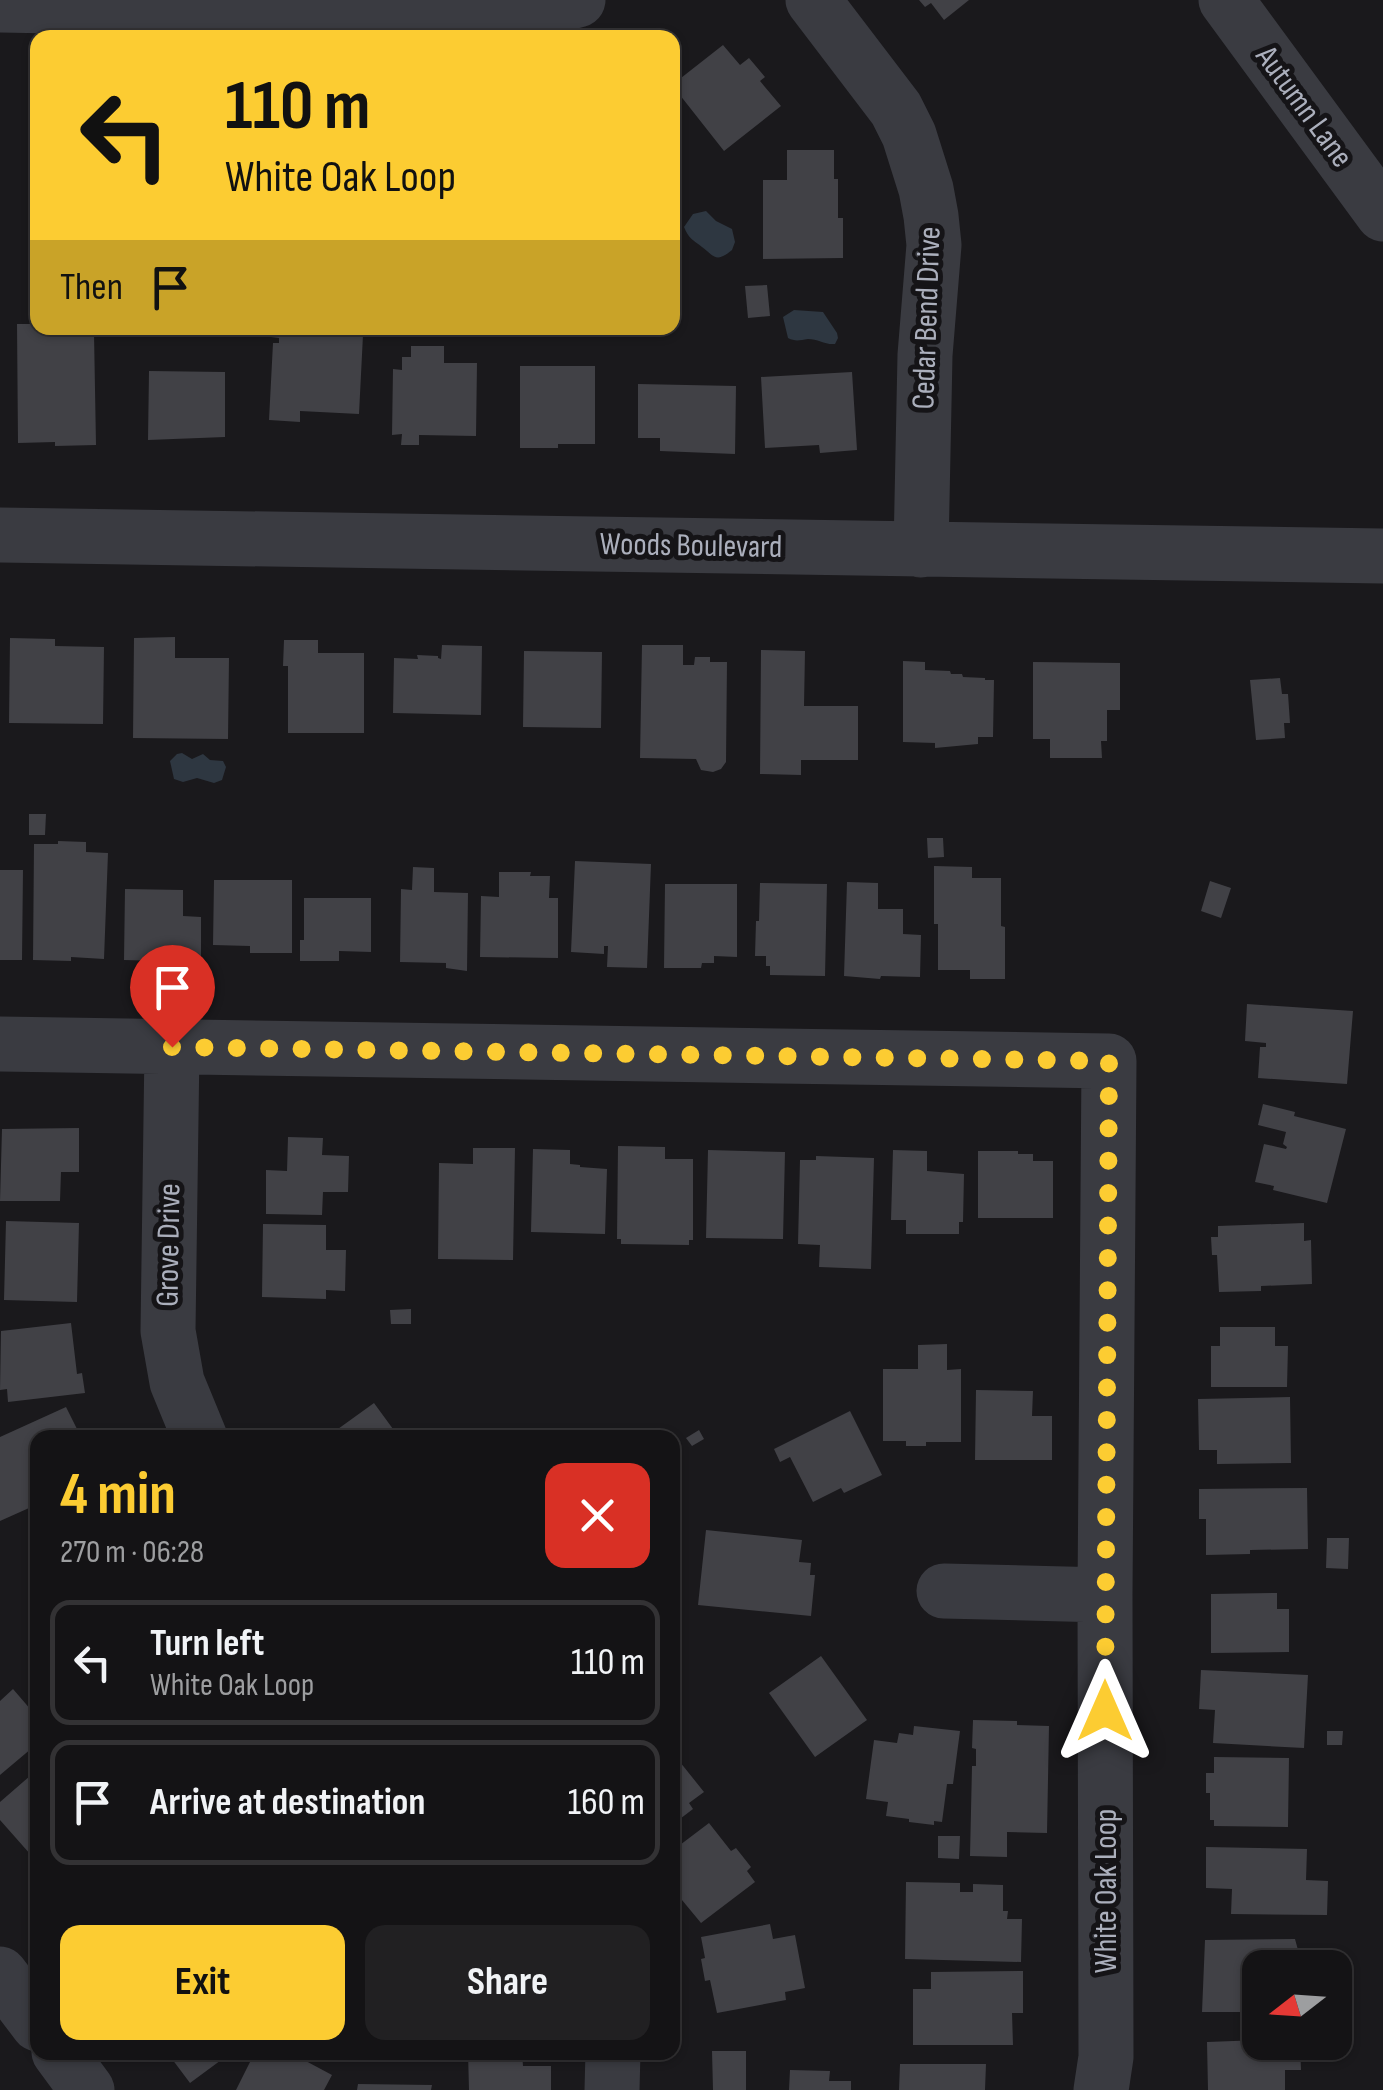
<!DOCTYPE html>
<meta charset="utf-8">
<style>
body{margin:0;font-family:"Sofia Sans Condensed",sans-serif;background:#212022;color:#f1f3f6;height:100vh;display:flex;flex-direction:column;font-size:38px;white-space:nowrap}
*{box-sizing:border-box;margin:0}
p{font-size:32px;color:#9d9ea0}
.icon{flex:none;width:55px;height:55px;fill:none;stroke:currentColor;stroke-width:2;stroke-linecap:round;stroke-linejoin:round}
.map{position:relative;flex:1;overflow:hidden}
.side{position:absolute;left:30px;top:1430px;width:650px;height:630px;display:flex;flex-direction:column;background:#141315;border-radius:20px;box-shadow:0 2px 8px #0004,0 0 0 2px #333234}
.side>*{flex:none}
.guide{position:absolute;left:30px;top:30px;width:650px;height:305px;border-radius:20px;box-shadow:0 2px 8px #0004,0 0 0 2px #333234;background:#fccc32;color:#111;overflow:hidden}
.needle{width:65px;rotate:253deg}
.buttons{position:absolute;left:1242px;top:1950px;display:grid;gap:20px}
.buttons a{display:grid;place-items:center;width:110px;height:110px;border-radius:20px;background:#141315;box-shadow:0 2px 8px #0004,0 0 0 2px #333234;font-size:50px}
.pin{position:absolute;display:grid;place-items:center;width:85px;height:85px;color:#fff;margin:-102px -42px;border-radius:50% 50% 50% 0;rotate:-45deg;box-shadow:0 0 10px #0007}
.pin .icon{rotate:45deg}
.me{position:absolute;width:110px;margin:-55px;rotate:0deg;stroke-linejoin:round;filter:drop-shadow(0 0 8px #0008)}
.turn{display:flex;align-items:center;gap:35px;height:210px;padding:0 30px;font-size:45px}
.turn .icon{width:130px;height:130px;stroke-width:2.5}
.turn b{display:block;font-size:70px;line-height:85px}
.then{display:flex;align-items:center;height:95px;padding:0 30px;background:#0003;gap:20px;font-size:38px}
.round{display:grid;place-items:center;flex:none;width:105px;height:105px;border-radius:20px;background:#212022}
.summary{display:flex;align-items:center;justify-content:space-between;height:170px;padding:0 30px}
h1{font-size:60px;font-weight:700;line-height:75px;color:#fccc32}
.cta{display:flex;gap:20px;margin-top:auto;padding:20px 30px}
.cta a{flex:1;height:115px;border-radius:20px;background:#fccc32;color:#111;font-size:40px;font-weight:700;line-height:115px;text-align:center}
.cta a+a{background:#212022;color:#f1f3f6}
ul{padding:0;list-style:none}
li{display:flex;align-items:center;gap:30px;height:125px;margin:0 20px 15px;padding:0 10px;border:5px solid #333234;border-radius:20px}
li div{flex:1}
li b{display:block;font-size:38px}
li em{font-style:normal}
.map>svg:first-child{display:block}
.water{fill:#2e3741}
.building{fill:#414146}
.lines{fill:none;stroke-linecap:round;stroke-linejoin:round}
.minor{stroke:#3a3b41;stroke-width:55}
.route{stroke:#fccc32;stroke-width:18;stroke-dasharray:0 32.4}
.labels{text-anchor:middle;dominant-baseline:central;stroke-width:10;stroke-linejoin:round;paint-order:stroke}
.street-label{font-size:32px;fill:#abafbc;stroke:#151417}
</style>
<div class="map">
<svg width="1383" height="2090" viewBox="0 0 1383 2090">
<rect width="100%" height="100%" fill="#1a191c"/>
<!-- water -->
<path class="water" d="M706,211l10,10 16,8 3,13 -3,8c-16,13 -17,7 -30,-3 -10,-8 -13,-8 -18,-20l9,-13z
M794,310l29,2 14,21 1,5 -3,6c-10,1 -17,-5 -27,-5 -8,1 -12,3 -20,-1l-5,-21z
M182,753l10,6 11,-5 7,6 13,1 3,6 -4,13 -8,3 -17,-5 -14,4 -9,-3 -4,-18 7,-7z"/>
<!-- building -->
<path class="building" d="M919,0h50l-25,20 -13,-17 -6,4z
M723,45l17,20 9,-7 16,19 -5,4 21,25 -57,45 -52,-66z
M32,96h6v98h-10z
M787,150h47v29h4v39h5v40l-80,1v-79h24z
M767,285l3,31 -22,2 -3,-32z
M17,324h21v4h30v6l26,-1 2,112 -41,1v-4l-37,1z
M303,328h24l-1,6 37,1 -4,79 -59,-3v11l-31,-2 4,-77h6v-5l-8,-1 1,-6 31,2z
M411,346h33v17h33l-1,73 -57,-1v10h-18l1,-11 -10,1 1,-66 9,1v-13h9z
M520,366h75v78h-37v4h-38z
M149,371l76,1v65l-77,3z
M852,372l5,78 -37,3 -1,-8 -54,3 -4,-71z
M638,384l98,2 -1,68 -75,-3v-13h-22z
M175,637v21h54l-1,81 -95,-1 1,-100z
M10,638l45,1v7l49,1 -1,77 -94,-1z
M284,640h34v13h46v80h-76v-67h-5z
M442,645l40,1 -1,69 -88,-2 1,-55 24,1 -1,-4 21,1v2l3,1z
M642,645h41v20h11l1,-8h15v5h17l-1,100 -5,7 -8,3 -12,-2 -5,-11 -56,-1z
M761,650l44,1 -1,55h54v54h-57v15l-41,-1z
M524,651l78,1 -1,76 -78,-1z
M903,661l22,1v8l25,1 1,3h11l1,3 22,1v2h9l-1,57h-15v7l-43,4v-5l-32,-1z
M1033,662l87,1v47h-13v31h-6l1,17h-52v-19h-17z
M1280,678l2,16h6l2,29h-6l1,15 -29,2 -6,-60z
M29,814h17l-1,21h-16z
M927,838h16l1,19 -16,1z
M58,841l28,1v10l22,1 -4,106 -33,-2v4l-38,-1 1,-116h24z
M575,861l76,3 -4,104 -40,-1 1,-21h-4v8l-33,-2z
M934,866l38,1v11h29v48l4,1v52h-35v-9h-32v-46h-4z
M413,867l21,1v24l34,1 -1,78 -21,-3v-5l-46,-1 1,-73 11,1z
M0,870h23l-1,90h-22z
M499,872h32l-1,4h20l-1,22h9v60l-78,-1 1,-61 18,1z
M214,880h78v73h-42v-7l-37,-1z
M1210,881l21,7 -10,30 -20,-7z
M847,882l31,1v26h25v25l18,1 -1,42 -39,-1 -1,3 -36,-3z
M760,883l67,1 -2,92 -55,-1v-9h-4v-10h-11l1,-35h3z
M665,884h72v73l-23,-1v7h-12l-1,5h-37z
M125,889l58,1v26l18,1v45l-77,-2z
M304,898h67v54l-32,-1v10h-39v-21h4z
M1247,1004l106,7 -6,73 -89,-6 2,-31h6v-4l-21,-2z
M1263,1104l32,8 -1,4 52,13 -19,74 -54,-13 1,-4 -19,-4 9,-38 22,5 1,-2 -4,-3 3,-12 -28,-7z
M79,1128v44h-18l-1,29h-60l2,-72z
M288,1137l35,1 -1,17 27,1 -1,36h-25l-1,23 -56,-1v-44l21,1z
M618,1146l47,1v12h28v81h-4v5l-68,-1v-5h-4z
M473,1148h42l-2,112 -75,-1 1,-96 34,1z
M533,1149l37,1v14l10,1v2l27,2 -2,65 -74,-2z
M708,1150l77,2 -2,87 -77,-1z
M893,1150l34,1v20l37,3 -1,48h-4v12h-53v-14h-15z
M978,1151h40v3h15v7h20v57h-75z
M816,1156l58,2 -3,111 -52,-2 1,-22 -22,-1 2,-84h16z
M6,1221l73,2 -2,79 -73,-2z
M1304,1223v18l7,-1 1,44 -51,2v5l-42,1 -2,-37h-5l-1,-18h7v-11z
M263,1224l63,1v25h20l-1,41 -19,-1v9l-64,-2z
M411,1309v15h-20l-1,-14z
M71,1323l6,51 5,-1 3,20 -77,9 -1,-13 -7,1 1,-59z
M1220,1327h55v19h13l-1,41h-76v-41h9z
M947,1344v26l14,-1v73h-35v4h-20v-5h-23v-72h35v-24z
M976,1390l57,1 -1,25h20v44h-77z
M1290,1397l1,66 -74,1v-14h-18l-1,-51z
M374,1403l19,26 -12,9h-48l-2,-4z
M66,1407l14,28 4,-2 2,5h-48v66l-38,17v-84z
M850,1411l32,64 -38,18 -3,-5 -28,14 -23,-45 -10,5 -6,-13z
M699,1430l5,9 -12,7 -6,-8z
M1307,1488l1,61 -58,1v4l-44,1v-36h-7v-30z
M706,1530l96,10 -3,22 12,1 -1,12h5l-4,41 -113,-11z
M1327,1538h22l-1,31 -22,-1z
M1277,1593v16h12v43l-78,1v-59z
M821,1656l46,64 -52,37 -46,-64z
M1201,1670l107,5 -4,73 -91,-5 2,-33 -16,-1z
M13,1689l25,29v25l-38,32v-74z
M973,1720l44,1v4l32,1 -2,107 -40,-1v25l-37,-1 2,-90h4v-17l-4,-1z
M914,1726l46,5 -7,53h-6l-5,38 -8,-1v4l-25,-3v-3l-23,-3 2,-14 -22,-3 8,-59 23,3 2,-10 14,2z
M1327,1731h16l-1,14h-15z
M672,1752l32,40 -15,11 4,6 -21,16z
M1214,1757l75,1 -1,69 -74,-1v-6h-4v-27h-4v-20h8z
M38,1769v94l-38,-43v-18z
M709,1823l22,28 5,-3 15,19 -4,4 8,11 -54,41 -24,-29 -5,3v-46z
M938,1836h22l-1,23 -21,-1z
M1206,1847l101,2 -1,31 22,1 -1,34 -96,-1 1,-25 -26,-1z
M906,1882l54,1v9h13v-8l30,1v26h5l-1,8h15l-1,43 -116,-3z
M770,1924l3,15 22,-4 10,53 -20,4 1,8 -69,13 -7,-33 -5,1 -4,-22 4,-1 -4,-21z
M1295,1939l3,11h5v18h-43v44h-58l3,-72z
M1023,1971v42h-11l1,32h-100v-56h18v-17z
M1260,2040v2h40l1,28h-16v20h-77l-1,-48z
M712,2051h34v39h-33z
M173,2052h59l-42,31 -21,-28z
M255,2052h34l43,23 -8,15h-88z
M468,2052h54l1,14h28v24h-82z
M900,2064h86l-1,26h-86z
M790,2070l40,1 -1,10h22v9h-62z
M358,2084l74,1 -1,5h-74z"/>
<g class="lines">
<!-- minor -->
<path class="minor" d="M813,0l83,109 13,26 17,54 5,27 3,29 -9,110 -4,195
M1226,0l157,214
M0,5l484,9 53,-3 41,-11
M0,535l1383,21
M0,1044l1109,17 -4,534 1,462 -5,33
M172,1047l-4,284 9,51 23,56
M944,1591l161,4
M0,1974l38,50
M59,2052l28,38
M612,2090l1,-38"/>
</g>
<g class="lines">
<!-- route -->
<path class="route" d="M172,1047l937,14 -4,650"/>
</g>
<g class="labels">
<!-- street labels -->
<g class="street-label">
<text transform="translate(1304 107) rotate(54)">Autumn Lane</text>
<text transform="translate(927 318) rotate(-88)">Cedar Bend Drive</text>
<text transform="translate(691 546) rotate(1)">Woods Boulevard</text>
<text transform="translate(169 1245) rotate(-89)">Grove Drive</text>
<text transform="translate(1106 1891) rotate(-90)">White Oak Loop</text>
</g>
</g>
</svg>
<div class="buttons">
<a><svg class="needle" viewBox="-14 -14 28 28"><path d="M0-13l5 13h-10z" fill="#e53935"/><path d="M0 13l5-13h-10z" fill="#9d9ea0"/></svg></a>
</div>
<div class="pin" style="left:172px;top:1047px;background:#d93025"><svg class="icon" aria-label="arrive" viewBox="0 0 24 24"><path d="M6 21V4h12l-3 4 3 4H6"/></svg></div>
<svg class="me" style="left:1105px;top:1711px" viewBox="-20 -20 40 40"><path d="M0-17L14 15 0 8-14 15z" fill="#fccc32" stroke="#fff" stroke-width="4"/></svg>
<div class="guide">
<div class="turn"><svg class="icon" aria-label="left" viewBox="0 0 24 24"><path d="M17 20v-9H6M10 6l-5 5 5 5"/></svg><div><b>110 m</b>White Oak Loop</div></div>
<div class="then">Then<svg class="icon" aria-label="arrive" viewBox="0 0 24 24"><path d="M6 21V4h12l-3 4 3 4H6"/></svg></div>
</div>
<section class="side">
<div class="summary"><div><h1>4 min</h1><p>270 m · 06:28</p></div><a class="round" style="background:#d93025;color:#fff"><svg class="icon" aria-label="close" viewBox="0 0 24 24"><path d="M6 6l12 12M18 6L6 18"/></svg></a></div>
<ul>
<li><svg class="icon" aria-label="left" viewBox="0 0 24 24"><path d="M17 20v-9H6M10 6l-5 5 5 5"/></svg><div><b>Turn left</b><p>White Oak Loop</p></div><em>110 m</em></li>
<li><svg class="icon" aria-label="arrive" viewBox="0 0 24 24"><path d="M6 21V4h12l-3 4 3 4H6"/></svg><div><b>Arrive at destination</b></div><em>160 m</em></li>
</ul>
<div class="cta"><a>Exit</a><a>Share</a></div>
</section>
</div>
